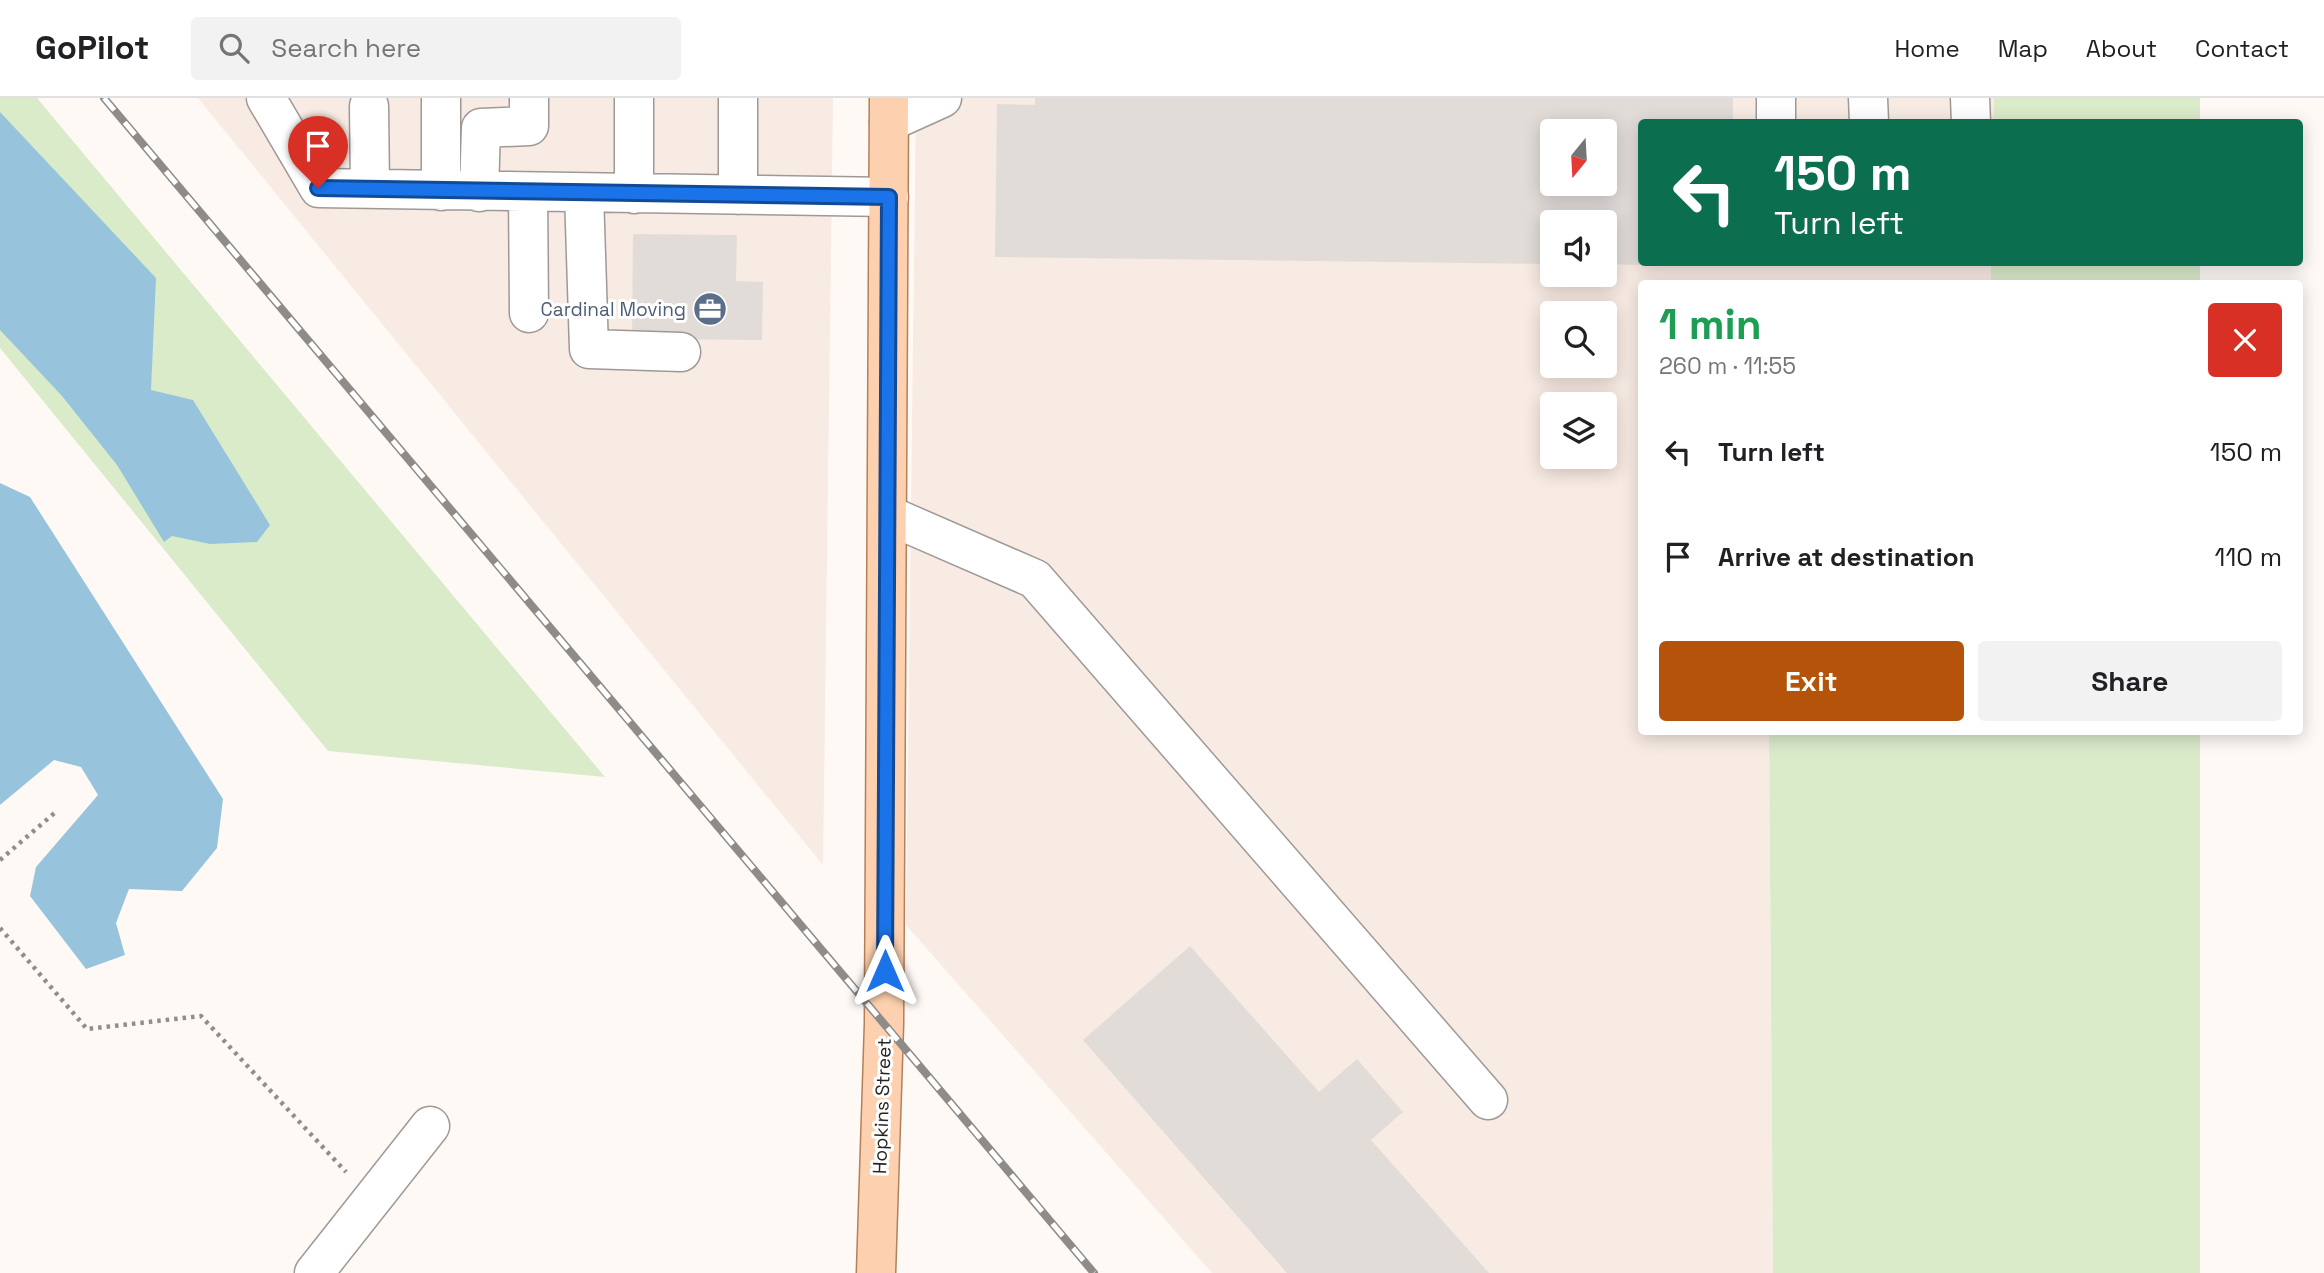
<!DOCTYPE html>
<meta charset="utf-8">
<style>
body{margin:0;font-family:"Space Grotesk",sans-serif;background:#f2f2f2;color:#202124;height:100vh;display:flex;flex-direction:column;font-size:26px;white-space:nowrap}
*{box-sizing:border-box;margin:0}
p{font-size:23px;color:#757577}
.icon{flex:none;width:38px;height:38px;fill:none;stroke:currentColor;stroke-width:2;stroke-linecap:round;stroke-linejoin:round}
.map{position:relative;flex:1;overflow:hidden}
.drawer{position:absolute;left:1638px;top:182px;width:665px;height:455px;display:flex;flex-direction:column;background:#fff;border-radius:7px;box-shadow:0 4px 18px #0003}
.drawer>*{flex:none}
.top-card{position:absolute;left:1638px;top:21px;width:665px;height:147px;border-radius:7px;box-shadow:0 4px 18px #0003;background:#0b6e4f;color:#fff;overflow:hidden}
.needle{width:46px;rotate:198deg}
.buttons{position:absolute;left:1540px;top:21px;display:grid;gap:14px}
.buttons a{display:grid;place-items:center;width:77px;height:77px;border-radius:7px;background:#fff;box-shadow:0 4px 18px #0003;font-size:35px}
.pin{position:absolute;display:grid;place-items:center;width:60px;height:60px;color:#fff;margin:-72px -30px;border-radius:50% 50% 50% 0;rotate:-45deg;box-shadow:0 0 7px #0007}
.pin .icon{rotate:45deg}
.me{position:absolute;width:77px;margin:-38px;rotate:0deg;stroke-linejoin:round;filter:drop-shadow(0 0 5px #0008)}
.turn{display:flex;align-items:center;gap:24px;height:147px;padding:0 21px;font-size:32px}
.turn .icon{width:91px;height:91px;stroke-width:2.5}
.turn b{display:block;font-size:49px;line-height:60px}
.round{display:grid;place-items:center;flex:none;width:74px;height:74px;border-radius:7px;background:#f2f2f2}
.headline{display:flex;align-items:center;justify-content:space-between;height:119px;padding:0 21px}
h1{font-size:42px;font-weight:800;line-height:52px;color:#1e9e55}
.button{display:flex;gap:14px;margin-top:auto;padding:14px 21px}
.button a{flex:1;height:80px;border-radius:7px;background:#b45309;color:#fff;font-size:28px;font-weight:800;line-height:80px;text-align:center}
.button a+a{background:#f2f2f2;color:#202124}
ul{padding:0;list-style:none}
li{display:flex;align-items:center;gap:21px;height:105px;padding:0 21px}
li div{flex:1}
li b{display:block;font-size:26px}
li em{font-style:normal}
header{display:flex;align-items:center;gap:42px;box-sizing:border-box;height:98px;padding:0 35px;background:#fff;border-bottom:2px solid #e0e0e0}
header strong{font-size:33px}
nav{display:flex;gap:38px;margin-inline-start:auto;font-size:24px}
.search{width:490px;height:63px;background:#f2f2f2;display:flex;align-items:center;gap:18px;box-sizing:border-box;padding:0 24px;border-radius:7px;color:#757577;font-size:26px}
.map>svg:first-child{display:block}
.built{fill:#f8ebe3;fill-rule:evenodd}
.green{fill:#daebca}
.water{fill:#97c4dc}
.building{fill:#e2dcd9;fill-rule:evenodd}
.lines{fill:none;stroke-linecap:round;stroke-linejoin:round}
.minor-casing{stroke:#9e9996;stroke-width:41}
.major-casing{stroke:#b1815c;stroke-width:41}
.path{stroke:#908d8a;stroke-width:4.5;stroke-dasharray:3.5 5;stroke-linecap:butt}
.minor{stroke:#fff;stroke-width:38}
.major{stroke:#fdd1af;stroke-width:38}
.rail-casing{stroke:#8e8b88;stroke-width:8}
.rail{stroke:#fff;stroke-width:5;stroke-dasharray:16;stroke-linecap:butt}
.route-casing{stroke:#114b97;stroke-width:18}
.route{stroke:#1a73e8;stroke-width:12}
.labels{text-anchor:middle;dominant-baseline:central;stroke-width:6;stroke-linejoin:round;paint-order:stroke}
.service-label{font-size:19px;fill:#4e5e75;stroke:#fff;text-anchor:end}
.street-label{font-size:19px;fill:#272524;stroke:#fff}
</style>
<header>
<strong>GoPilot</strong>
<div class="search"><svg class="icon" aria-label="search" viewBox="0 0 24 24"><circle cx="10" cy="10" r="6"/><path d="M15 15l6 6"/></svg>Search here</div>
<nav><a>Home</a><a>Map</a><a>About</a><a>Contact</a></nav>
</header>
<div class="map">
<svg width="2324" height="1175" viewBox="0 0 2324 1175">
<rect width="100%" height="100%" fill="#fef9f5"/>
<!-- built -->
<path class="built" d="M198,0h635l-10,767z
M916,0h1078l-1,24h-351v140l349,1v20l-349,1v448h127l4,541h-561l-306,-348zM1552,33h53v53h-53zM1552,124h53v53h-53zM1552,215h53v53h-53zM1552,306h53v53h-53z"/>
<!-- green -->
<path class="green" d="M0,0h37l568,679 -277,-26 -328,-403z
M1994,0h206v24h-207z
M1991,165h209v20h-209z
M1769,634h431v541h-427z"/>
<!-- water -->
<path class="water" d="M0,14l156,166 -5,112 42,10 77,125 -13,17 -47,2 -38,-8 -8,6 -47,-77 -55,-69 -62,-66z
M0,385l30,14 193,302 -6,49 -35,43 -53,-2 -13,34 9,32 -39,14 -56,-73 6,-29 62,-72 -17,-28 -27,-7 -54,45z"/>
<!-- building -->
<path class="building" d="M1035,0h698v24h-91v143l-37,-1v-42h-53v42l-557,-7 2,-153 38,1zM1552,33h53v53h-53z
M633,136l104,1 -1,46 27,1 -1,58 -130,-1z
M1657,164h75v4l-75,-1z
M1190,848l129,146 38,-33 46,53 -32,28 118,133h-202l-204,-233z"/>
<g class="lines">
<!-- minor casing -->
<g class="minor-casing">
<path id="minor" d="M266,0l53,90 570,9
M441,0v93
M1868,0l1,24
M1970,0l1,24
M369,8l1,82
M889,24l53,-24
M1776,24v-24
M479,94l2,-64 48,-2v-28
M528,94l1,121
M584,95l5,156 92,3
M634,96v-96
M738,97v-97
M888,417l147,64 453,521
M314,1175l116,-147"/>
</g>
<!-- major casing -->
<g class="major-casing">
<path id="major" d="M876,1175l8,-249 5,-926"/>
</g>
<!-- path -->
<path class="path" d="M0,762l58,-50
M0,830l87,101 114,-13 145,156"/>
<!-- minor -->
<use href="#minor" class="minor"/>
<!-- major -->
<use href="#major" class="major"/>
<!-- rail casing -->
<g class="rail-casing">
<path id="rail" d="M104,0l990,1175"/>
</g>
<!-- rail -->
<use href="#rail" class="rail"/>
</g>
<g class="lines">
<!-- route casing -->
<g class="route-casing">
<path id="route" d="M318,90l571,9 -4,774"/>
</g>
<!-- route -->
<use href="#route" class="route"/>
</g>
<!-- icons -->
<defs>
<g id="office-disc" transform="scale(1.75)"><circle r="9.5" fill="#5c6f8a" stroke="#fff"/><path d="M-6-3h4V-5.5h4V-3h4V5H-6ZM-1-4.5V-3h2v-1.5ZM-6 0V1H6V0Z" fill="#fff"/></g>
</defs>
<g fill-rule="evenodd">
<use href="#office-disc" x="710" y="211"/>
</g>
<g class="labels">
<!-- service labels -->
<g class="service-label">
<text x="686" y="211">Cardinal Moving</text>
</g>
<!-- street labels -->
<g class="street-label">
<text transform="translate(882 1008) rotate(-88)">Hopkins Street</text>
</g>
</g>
</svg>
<div class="buttons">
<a><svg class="needle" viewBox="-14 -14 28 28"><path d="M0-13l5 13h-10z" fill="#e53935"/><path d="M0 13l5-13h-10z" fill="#757577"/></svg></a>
<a><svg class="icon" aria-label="sound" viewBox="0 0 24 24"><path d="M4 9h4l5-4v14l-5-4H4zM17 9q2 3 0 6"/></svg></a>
<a><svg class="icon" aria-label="search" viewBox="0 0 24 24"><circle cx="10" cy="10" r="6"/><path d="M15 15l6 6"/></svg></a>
<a><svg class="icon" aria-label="layers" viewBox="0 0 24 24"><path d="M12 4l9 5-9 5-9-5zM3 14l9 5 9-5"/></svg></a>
</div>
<div class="pin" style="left:318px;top:90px;background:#d93025"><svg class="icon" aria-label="arrive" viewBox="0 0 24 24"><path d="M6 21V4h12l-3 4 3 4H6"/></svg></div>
<svg class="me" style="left:885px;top:873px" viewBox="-20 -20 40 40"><path d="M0-17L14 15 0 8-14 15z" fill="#1a73e8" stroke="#fff" stroke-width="4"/></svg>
<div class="top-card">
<div class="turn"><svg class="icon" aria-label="left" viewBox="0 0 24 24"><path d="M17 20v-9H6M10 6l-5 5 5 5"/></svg><div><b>150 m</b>Turn left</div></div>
</div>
<section class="drawer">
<div class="headline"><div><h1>1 min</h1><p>260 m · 11:55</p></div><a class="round" style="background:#d93025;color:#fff"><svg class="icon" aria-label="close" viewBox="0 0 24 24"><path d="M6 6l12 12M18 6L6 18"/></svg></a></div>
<ul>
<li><svg class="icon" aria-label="left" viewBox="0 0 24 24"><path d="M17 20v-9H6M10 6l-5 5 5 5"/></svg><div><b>Turn left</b></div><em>150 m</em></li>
<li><svg class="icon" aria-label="arrive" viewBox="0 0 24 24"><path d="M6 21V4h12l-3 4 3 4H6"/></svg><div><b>Arrive at destination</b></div><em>110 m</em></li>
</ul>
<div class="button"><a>Exit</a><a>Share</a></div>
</section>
</div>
